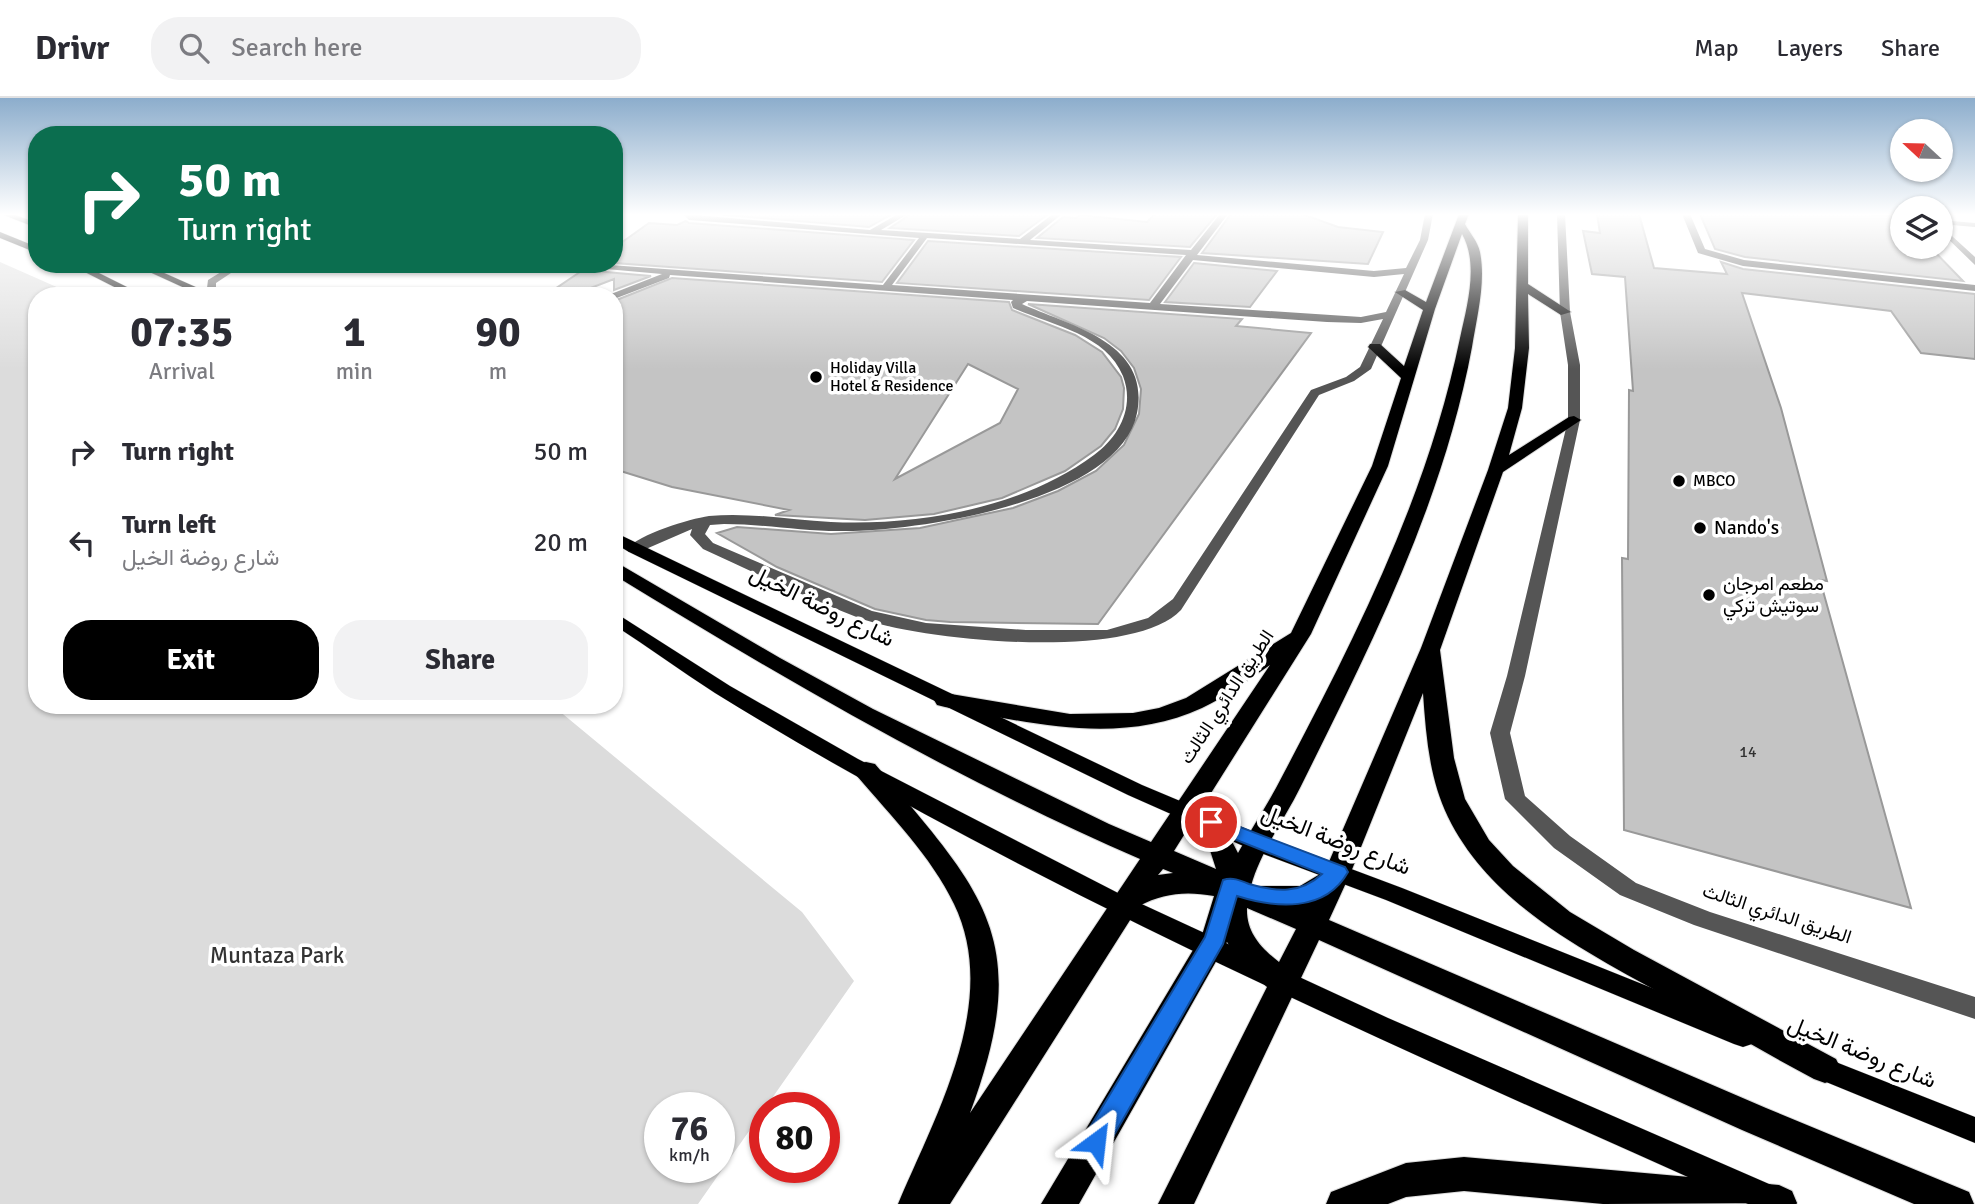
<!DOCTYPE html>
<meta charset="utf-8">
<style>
body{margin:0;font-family:Signika,Vazirmatn,sans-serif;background:#f2f2f3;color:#2b2b33;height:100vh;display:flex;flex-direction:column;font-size:26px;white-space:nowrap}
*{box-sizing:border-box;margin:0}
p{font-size:23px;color:#7c7c81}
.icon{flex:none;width:38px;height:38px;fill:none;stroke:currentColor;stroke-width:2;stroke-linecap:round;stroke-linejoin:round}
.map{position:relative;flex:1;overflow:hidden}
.details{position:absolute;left:28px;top:189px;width:595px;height:427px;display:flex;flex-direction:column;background:#fff;border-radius:28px;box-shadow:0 2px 5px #0004}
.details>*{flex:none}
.banner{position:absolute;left:28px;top:28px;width:595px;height:147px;border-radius:28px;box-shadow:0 2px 5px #0004;background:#0b6e4f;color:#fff;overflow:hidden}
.needle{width:46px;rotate:292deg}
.controls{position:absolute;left:1890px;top:21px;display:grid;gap:14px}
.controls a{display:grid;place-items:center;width:63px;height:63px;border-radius:50%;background:#fff;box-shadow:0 2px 5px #0004;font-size:35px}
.speed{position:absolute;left:644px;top:994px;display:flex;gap:14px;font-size:35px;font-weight:700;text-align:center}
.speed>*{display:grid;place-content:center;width:91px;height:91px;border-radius:50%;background:#fff;box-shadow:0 2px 5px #0004;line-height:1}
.speed small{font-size:18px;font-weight:400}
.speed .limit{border:10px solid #d22;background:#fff;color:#111}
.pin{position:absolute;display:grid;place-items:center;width:60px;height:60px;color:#fff;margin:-30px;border:4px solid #fff;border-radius:50%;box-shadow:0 2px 7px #0007}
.me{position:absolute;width:77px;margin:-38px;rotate:30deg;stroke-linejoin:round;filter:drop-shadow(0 0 5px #0008)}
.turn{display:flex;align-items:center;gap:24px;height:147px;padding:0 35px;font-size:32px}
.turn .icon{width:91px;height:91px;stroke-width:2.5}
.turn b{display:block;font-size:49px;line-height:60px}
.eta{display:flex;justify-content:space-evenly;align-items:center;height:119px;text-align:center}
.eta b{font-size:42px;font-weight:800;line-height:49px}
.primary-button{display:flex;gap:14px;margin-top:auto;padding:14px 35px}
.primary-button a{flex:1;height:80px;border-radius:28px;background:#000;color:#fff;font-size:28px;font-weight:800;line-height:80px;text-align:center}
.primary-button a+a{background:#f2f2f3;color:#2b2b33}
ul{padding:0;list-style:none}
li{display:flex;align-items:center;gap:21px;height:91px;padding:0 35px}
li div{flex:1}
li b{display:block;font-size:26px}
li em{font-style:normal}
header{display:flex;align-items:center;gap:42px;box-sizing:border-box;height:98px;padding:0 35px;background:#fff;border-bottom:2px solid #e1e1e2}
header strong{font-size:33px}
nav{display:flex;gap:38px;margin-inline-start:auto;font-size:24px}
.search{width:490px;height:63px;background:#f2f2f3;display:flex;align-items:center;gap:18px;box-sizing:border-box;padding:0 24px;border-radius:28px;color:#7c7c81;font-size:26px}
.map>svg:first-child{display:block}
.green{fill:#dcdcdc;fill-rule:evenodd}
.building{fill:#c4c4c4;stroke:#999;stroke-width:2;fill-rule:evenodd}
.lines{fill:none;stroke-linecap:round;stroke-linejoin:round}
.major-casing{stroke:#dbdbdb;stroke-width:1}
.highway-casing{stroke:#dbdbdb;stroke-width:2}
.minor{fill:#555;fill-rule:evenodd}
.major{fill:#000;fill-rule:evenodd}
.highway{fill:#000;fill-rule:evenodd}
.route{fill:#1a73e8;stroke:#114b97;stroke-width:2}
.poi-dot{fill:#000;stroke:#fff;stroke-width:2.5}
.labels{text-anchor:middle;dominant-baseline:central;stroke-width:7;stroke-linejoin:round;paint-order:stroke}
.far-poi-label{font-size:16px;fill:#000;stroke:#fff;text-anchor:start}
.number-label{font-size:16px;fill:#313131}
.poi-label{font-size:19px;fill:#000;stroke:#fff;text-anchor:start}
.street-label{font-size:19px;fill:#000;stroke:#fff}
.near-street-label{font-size:23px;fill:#000;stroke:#fff}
.near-park-label{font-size:23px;fill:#333;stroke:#fff}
</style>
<header>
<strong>Drivr</strong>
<div class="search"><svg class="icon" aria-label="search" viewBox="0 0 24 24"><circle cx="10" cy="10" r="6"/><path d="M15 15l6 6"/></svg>Search here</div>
<nav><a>Map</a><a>Layers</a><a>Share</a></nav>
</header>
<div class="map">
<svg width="1975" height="1106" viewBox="0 0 1975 1106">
<rect width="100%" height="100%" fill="#fff"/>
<!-- green -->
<path class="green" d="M0,164l77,34h-40v409h515l250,207 52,69 -156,223h-698zM660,1010h59v59h-59z"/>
<!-- building -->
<path class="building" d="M715,116h177l-23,13z
M911,116h129l7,1 -28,21 -129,-8z
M1155,116h62l-27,33 -153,-9 26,-21 13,1 4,-3 67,7z
M1231,116h71l36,13 45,5 -15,32 -166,-11z
M1597,116h42l15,54 73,6 -6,-12 22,7 232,25v65l-54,-6 -30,-42 -149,-18 39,115 46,173 -7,-1 91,328 -287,-78 -2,-272 6,1 1,-169 4,1 -8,-114 -33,-3 -9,-43 17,2z
M1700,116h167l34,3 1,30h28l33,34 -218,-24 -30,-8z
M686,123l3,2 225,17 -32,42 -268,-19v-15l35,-25 28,2z
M928,143l253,16 -32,43 -252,-17z
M1194,165l83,8 -27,36 -85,-5z
M583,172l68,6 -37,14v-11l-44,17h-20l-1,-3z
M672,180l337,24 3,8 63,25 27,17 19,25 3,11 -1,21 -8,20 -14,17 -36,25 -63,27 -68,16 -69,6 -90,-5 14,-5 -117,-23 -58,-18v-168zM968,266l50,25 -18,34 -105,56z
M1028,206l214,15 -6,7 75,7 -213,291 -148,-2 -24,-2 -51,-11 -98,-42 -60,-34 20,-6 94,7 89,-6 93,-20 45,-17 38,-20 28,-26 15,-31 2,-25 -7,-21 -13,-17 -17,-13z"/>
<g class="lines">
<!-- major casing -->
<g class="major-casing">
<path id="major" d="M1,116h12l24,9v5z
M0,134l37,15v6l-37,-15z
M69,166h12l64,32h-13z
M132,166h12l72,32h-14z
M614,434l528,253 124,52 136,51 350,140 4,8 -4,8 -9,3 -9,-3 -348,-144 -136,-51 -122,-54 -499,-243 -15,-9z
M614,514l116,74 128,73 262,135 268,124 404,176 5,10h-49c-350,-157 -705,-309 -1033,-511 -34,-22 -67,-46 -101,-68z
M1818,957l157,62v26l-166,-68 -4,-8 4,-8z"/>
</g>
<!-- highway casing -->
<g class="highway-casing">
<path id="highway" d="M1459,116h10l-4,10c5,9 13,18 15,28 6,30 -3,65 -8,95 -29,156 -101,298 -171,439 -16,33 -40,64 -50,100h49l25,-15 96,-223 67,-178 20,-62 7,-60 3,-134h10v70l43,28 -10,3 -33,-21 1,54 -7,60 -13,47 60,-38 5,-1 7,4 -78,52 -63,178 14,108 11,41 24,41 24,26 57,46 64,38 202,109 5,10 -5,10 -11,4 -11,-4c-47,-25 -93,-52 -139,-78 -84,-47 -183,-94 -227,-184 -19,-39 -22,-82 -25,-124l-72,179 -22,48 437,188 203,84 5,12h-60l-172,-74 -423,-190 -125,264h-36l109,-217 -27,-25 -13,-20 -148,262h-38l161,-269 12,-39c-28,-5 -50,-3 -75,10l-189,298h-52c38,-90 103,-203 56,-300 -23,-48 -63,-88 -97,-128l-3,-6 3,-6 9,-2 9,2c109,129 160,175 95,349l170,-254c-183,-79 -356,-180 -526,-284v-14l166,97 93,51 236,115 42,18 119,-177c-22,15 -44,32 -68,43 -83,38 -171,15 -257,-1l-8,-2 -3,-5 3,-5 8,-2 125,21 63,-1 26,-5 27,-10 105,-65 81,-167 29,-88 -33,-31 2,-3h10l24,22 19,-56 -28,-18 10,-2 21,12zM1462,136c17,30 5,72 -2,104 -33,161 -108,306 -184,450 -12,22 -26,43 -38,65l-11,-21 -26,-23 110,-175 77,-168 47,-157zM1189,729l19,17 8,25 -42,-18zM1163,771l10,4 -15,2zM1247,810l49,21 -17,33c-18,-14 -33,-30 -32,-54z
M1464,1059l315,28 13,6 5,12 -194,1 -139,-13 -58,6 -18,7h-62l5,-12 75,-29z"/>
</g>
<!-- minor -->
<path class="minor" d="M683,116l187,16 28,-16h10l-27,16 139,9 33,-25h9l-32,26 161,10 29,-36h8l-31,41 177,16 32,-3 14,-28 5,-26h8l-5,26 -57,129 -17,12 -35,14 -138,215c-48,52 -259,31 -322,8 -53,-20 -105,-46 -156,-69l-13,-14 2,-6 -53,23h-10l-3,-3c14,-15 63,-30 83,-33 41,-4 81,4 122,6 88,4 192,-14 263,-67 25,-18 41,-48 29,-79 -17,-42 -72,-51 -110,-68l-2,-6 2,-2 -343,-25 -1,3 -55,21 -3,-5 51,-20 -112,-10h46l287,21 36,-47 -230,-18zM927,140l259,17 -36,48 -258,-18zM1193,162l181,17 30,-3 -18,38 -25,5 -201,-13zM1027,203l300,21 34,1 22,-4 -23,48 -14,10 -35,13 -138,209 -25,19 -41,12h-81l-100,-7 -54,-12 -159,-68 -8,-9 5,-9 14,-1c41,0 81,8 122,7 73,0 274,-30 291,-118 14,-71 -67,-87 -115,-109z
M1557,116h8l5,98 10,53v55l-55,256 -15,57 15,63 45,40 66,47 74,29 265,85v22l-281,-94 -74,-30 -66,-47 -49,-49 -15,-66 17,-57 61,-256v-55l-8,-53z
M1682,116h8l15,35 39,11 231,25v6l-232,-25 -45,-13z
M1941,122l34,3v4l-34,-3z
M1941,128l34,31v8l-34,-33z
M145,166h89l6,3 -24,16v13h-10l2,-16 21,-13 -42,3z"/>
<!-- major -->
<use href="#major" class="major"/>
<!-- highway -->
<use href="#highway" class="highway"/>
</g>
<!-- sky -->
<linearGradient id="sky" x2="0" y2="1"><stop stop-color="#8cadcc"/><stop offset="0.43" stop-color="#fff"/><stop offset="1" stop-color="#fff" stop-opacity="0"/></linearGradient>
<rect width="1975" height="271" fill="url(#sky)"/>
<!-- route -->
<path class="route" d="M1211,718l134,51 3,5c-23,41 -73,36 -111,24l-14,48 -118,207 -9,3 -10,-3 -3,-9 3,-8 119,-197 18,-57c9,-3 17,0 26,4 27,8 52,10 73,-10l-118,-47 -3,-5 3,-4z"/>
<!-- markers -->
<g class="poi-dot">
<circle cx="816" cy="279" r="7"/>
<circle cx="1679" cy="383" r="7"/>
<circle cx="1700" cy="430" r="7"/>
<circle cx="1709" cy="497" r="7"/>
</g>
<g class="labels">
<!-- far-poi labels -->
<g class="far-poi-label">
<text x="830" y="270">Holiday Villa<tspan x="830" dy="18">Hotel &amp; Residence</tspan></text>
<text x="1693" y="383">MBCO</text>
</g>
<!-- number labels -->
<g class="number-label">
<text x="1748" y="654">14</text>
</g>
<!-- poi labels -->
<g class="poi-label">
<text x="1714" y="430">Nando's</text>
<text x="1723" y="486">مطعم امرجان<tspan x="1723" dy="22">سوتيش تركي</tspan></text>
</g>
<!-- street labels -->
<g class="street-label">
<text transform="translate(1227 599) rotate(-57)">الطريق الدائري الثالث</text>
<text transform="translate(1777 816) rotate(18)">الطريق الدائري الثالث</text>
</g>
<!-- near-street labels -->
<g class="near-street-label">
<text transform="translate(822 508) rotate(26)">شارع روضة الخيل</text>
<text transform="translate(1336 742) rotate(21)">شارع روضة الخيل</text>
<text transform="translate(1862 954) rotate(22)">شارع روضة الخيل</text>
</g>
<!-- near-park labels -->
<g class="near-park-label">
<text x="277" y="857">Muntaza Park</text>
</g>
</g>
</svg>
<div class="controls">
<a><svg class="needle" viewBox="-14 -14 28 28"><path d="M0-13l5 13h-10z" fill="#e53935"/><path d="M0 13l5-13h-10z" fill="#7c7c81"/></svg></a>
<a><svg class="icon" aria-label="layers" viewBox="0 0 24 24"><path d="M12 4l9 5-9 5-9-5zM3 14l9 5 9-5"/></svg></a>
</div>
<div class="speed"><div>76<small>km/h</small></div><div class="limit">80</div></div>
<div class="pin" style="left:1211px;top:724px;background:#d93025"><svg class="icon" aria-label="arrive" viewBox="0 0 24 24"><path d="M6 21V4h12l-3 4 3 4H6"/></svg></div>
<svg class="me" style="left:1096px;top:1044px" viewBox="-20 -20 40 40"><path d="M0-17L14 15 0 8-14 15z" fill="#1a73e8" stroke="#fff" stroke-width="4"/></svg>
<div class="banner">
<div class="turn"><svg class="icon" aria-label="right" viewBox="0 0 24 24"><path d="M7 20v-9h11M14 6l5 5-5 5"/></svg><div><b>50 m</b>Turn right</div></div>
</div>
<section class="details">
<div class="eta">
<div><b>07:35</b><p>Arrival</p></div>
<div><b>1</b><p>min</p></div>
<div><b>90</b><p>m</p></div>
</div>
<ul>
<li><svg class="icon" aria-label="right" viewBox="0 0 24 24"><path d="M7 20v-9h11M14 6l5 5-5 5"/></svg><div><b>Turn right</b></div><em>50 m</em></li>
<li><svg class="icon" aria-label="left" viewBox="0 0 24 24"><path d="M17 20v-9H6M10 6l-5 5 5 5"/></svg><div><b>Turn left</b><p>شارع روضة الخيل</p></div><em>20 m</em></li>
</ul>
<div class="primary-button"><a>Exit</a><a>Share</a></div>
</section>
</div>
